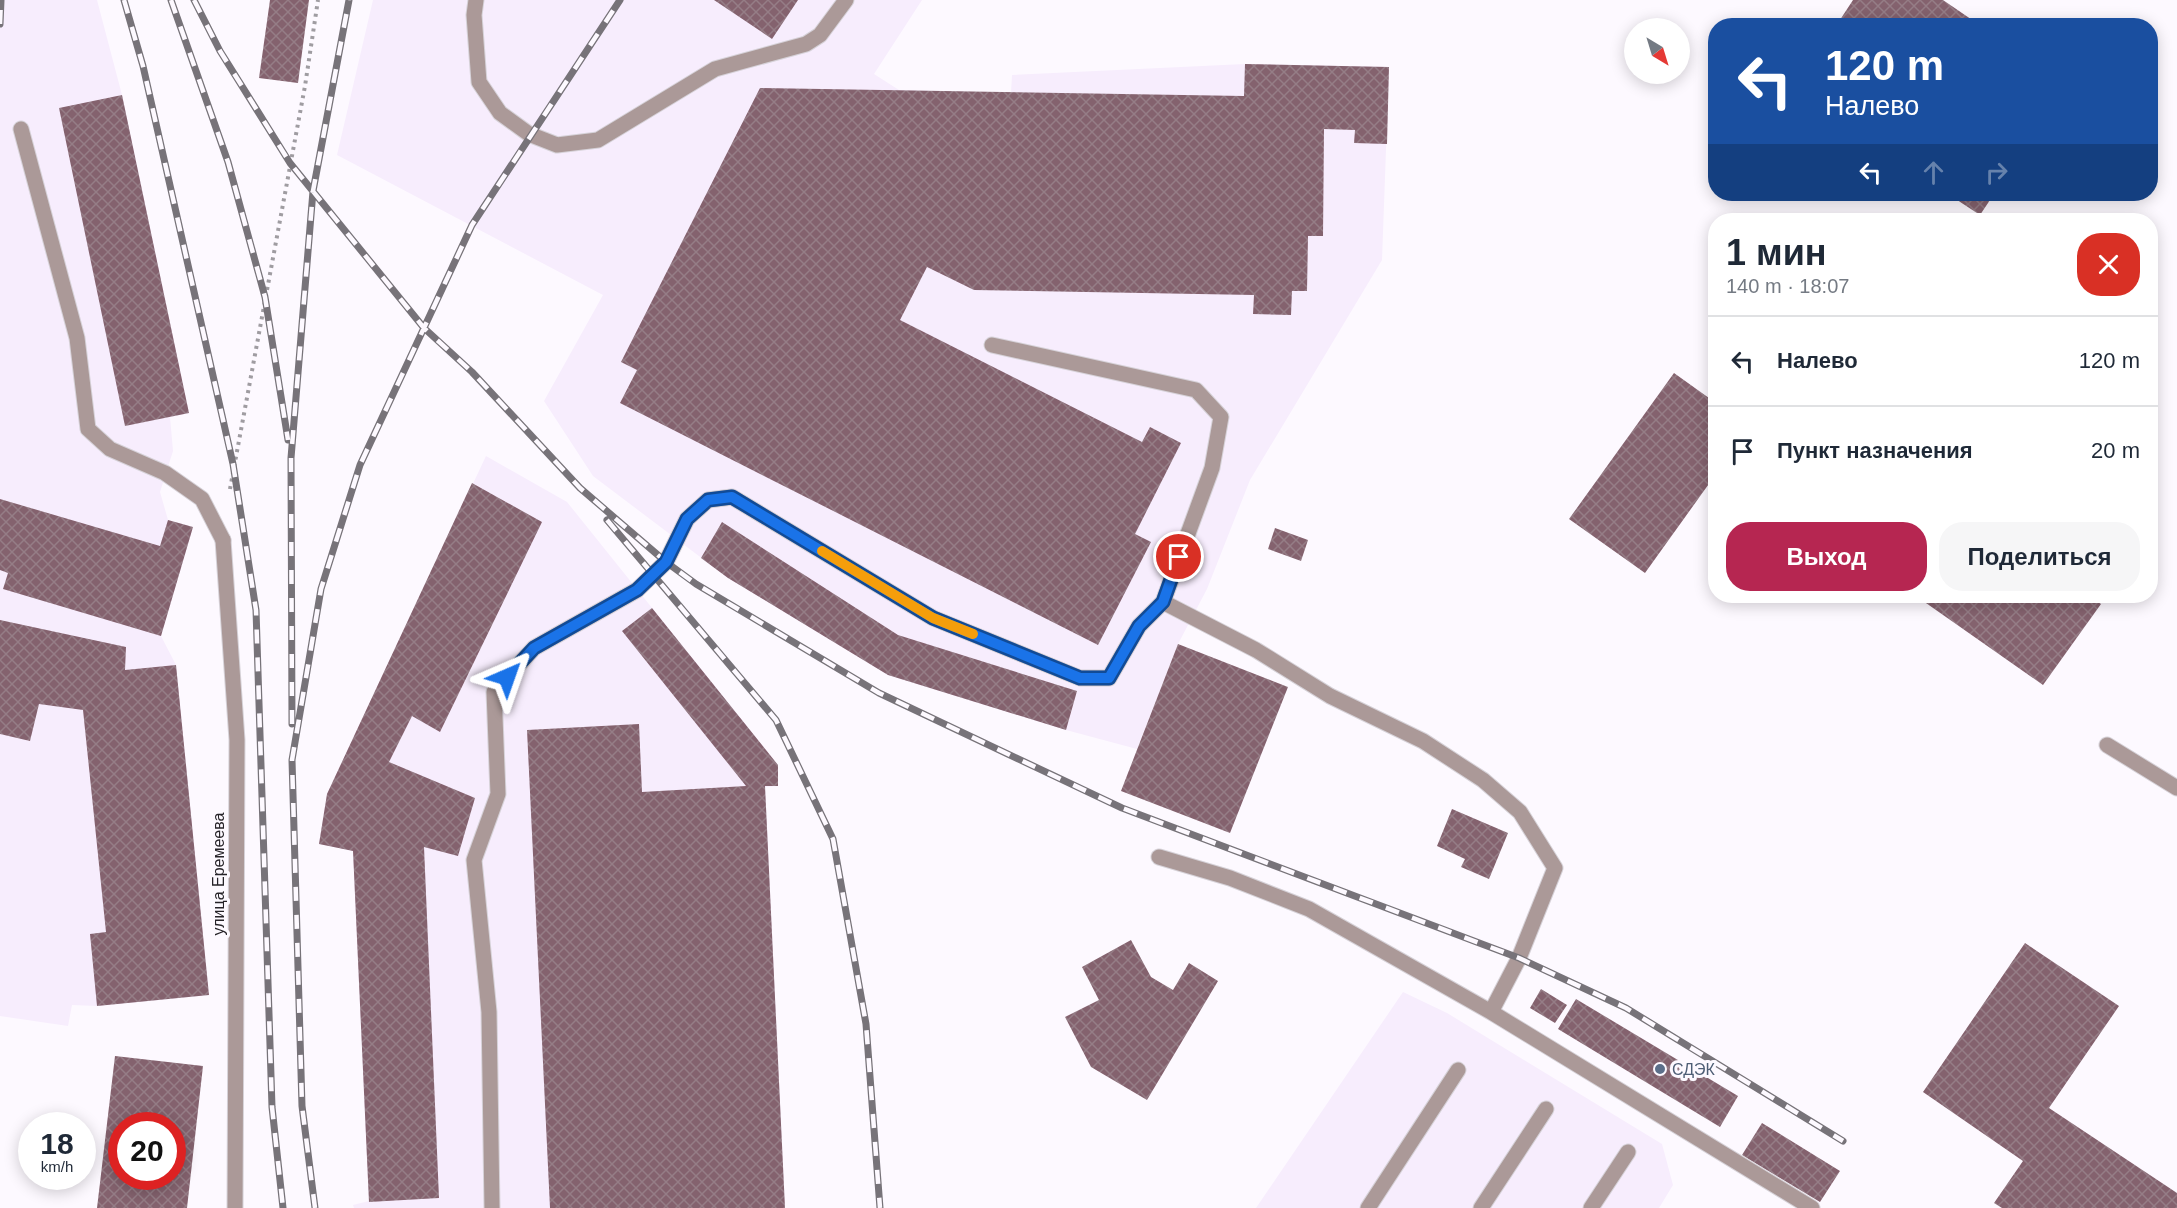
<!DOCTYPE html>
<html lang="ru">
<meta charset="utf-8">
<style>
body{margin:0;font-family:Arial,sans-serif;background:#f6f6f7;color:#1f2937;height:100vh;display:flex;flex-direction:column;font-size:22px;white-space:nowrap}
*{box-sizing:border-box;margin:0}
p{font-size:20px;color:#747a83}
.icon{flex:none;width:33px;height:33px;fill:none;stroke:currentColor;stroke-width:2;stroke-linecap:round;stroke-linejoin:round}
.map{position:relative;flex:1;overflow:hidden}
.details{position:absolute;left:1708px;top:213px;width:450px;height:390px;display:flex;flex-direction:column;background:#fff;border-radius:24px;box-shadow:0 3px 15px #0003}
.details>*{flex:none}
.hud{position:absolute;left:1708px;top:18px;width:450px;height:183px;border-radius:24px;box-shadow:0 3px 15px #0003;background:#1a4fa0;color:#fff;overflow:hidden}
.needle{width:39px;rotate:142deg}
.tools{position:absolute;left:1624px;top:18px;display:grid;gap:12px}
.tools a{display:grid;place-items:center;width:66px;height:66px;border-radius:50%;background:#fff;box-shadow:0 3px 15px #0003;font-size:30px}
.speed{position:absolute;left:18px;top:1112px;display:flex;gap:12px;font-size:30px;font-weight:700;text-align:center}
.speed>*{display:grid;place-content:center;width:78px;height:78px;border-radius:50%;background:#fff;box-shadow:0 3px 15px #0003;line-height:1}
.speed small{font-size:15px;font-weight:400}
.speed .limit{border:9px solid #d22;background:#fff;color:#111}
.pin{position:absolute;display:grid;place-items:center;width:51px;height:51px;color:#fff;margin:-26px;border:3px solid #fff;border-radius:50%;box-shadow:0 2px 6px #0007}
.me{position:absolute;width:66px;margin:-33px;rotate:43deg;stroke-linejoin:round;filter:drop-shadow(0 0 4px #0008)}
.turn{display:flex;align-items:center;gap:21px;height:126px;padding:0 18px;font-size:27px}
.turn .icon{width:78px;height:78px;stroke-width:2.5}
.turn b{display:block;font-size:42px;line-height:51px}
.lanes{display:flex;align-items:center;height:57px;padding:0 18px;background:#0003;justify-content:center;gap:30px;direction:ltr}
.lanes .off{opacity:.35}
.round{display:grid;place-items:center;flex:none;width:63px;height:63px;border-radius:24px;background:#f6f6f7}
.summary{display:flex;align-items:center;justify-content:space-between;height:102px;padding:0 18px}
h1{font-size:36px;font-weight:600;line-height:45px}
.button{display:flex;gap:12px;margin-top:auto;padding:12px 18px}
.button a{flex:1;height:69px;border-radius:24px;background:#b62651;color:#fff;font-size:24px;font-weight:600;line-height:69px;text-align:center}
.button a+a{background:#f6f6f7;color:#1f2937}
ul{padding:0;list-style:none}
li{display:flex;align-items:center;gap:18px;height:90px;padding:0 18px;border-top:2px solid #e0e1e3}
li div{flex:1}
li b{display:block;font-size:22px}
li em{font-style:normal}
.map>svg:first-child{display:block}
.built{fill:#f7edfd}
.building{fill:url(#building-cross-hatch);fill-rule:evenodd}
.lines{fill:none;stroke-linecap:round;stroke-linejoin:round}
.lane-casing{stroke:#d6d2d8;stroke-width:17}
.street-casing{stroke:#d6d2d8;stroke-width:17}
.path{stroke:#9f9ca1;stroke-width:4;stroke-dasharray:3 4.5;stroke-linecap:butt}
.lane{stroke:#ab9998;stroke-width:15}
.street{stroke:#ab9998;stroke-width:15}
.rail-casing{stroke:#777379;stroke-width:7}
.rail{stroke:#fdf9ff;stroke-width:4.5;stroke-dasharray:14;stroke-linecap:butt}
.route-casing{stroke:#114b97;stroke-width:15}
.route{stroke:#1a73e8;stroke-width:10}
.slow{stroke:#f59e0b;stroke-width:10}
.service-dot{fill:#5c6f8a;stroke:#fdf9ff;stroke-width:2}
.labels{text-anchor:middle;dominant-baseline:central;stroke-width:6;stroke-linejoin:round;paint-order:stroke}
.street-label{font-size:16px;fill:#262328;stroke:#fdf9ff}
.service-label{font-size:16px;fill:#4e5e75;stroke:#fdf9ff;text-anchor:start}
</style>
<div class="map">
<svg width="2177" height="1208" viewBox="0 0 2177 1208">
<defs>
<pattern id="building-cross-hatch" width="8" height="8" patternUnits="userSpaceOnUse" patternTransform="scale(1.5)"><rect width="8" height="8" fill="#84626e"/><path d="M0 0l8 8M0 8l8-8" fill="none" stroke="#957d86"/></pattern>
</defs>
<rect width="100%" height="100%" fill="#fdf9ff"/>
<!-- built -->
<path class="built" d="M0,0h97l25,95 67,318 -19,4 3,34 -13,41 8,28 25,7 -32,109 15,29 33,330 -112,11 -25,-1 -4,21 -68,-10z
M373,0h549l-48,74 25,16 112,3 1,-18 233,-11 144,3 -7,193 -132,220 -43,109 -29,55 -41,105 -71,-19 -178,-55 -160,-97 -135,-102 -49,-75 59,-106 -266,-140z
M486,456l81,46 211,263v21l-13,1 20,421h-431l-1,-3 16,-4 -16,-350 -34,-7 8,-50z
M1403,992l44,21 215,131 11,41 -14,23h-403z"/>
<!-- building -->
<path class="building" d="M270,0h39l-11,83 -39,-5z
M714,0h84l-26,39z
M1853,0h90l38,26h-145z
M1245,64l144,3 -2,77 -33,-1 1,-13 -31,-1 -1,107h-15l-1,55h-15l-1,24 -38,-1 1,-19 -280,-5 -47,-23 -27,53 242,122 8,-15 31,16 -46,91 16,8 -53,103 -478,-242 17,-33 -16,-8 139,-274 484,8z
M122,95l67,318 -64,13 -66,-318z
M1948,194h46l-14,21z
M1674,373l42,30v71l-71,99 -76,-54z
M472,483l70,39 -102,210 -28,-16 -23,46 86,36 -17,58 -34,-9 15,351 -70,4 -16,-351 -34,-7 8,-50z
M0,499l160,47 8,-26 25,7 -32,109 -158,-47 5,-16 -8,-3z
M722,522l176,113 179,56 -11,39 -178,-55 -160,-97 -27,-20z
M1275,528l33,12 -7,21 -33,-12z
M1916,596h173l12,8 -58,81z
M652,608l126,157v21h-13l20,422h-235l-23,-478 112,-6 3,68 104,-6 -124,-155z
M0,620l126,27 -1,23 51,-5 33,330 -112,11 -7,-72 16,-2 -23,-222 -44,-6 -9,37 -30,-7z
M1178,644l110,43 -58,146 -109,-42z
M1452,809l56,24 -19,46 -28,-12 4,-8 -28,-13z
M1131,940l20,37 22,13 16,-27 29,18 -71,119 -56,-33 -26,-50 34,-17 -17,-33z
M2025,943l94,63 -70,102 128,85v15h-175l-8,-5 29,-42 -100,-69z
M1541,989l26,16 -12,18 -25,-15z
M1576,999l162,97 -18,31 -162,-98z
M115,1056l88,10 -16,142h-90zM122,1125h50v51h-50z
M1762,1123l78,48 -20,31 -78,-47z"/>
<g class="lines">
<!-- lane casing -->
<g class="lane-casing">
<path id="lane" d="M476,0l-2,15 5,67 21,31 29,21 28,11 41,-5 117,-71 91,-25 14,-9 26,-35
M21,129l56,209 11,91 22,20 55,24 37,26 21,41
M992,345l204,45 25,27 -9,51 -49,134
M2107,745l70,43
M1159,857l71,21 79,31 182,103 321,196
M492,1208l-3,-196 -15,-152 24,-66 -4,-102 40,-44 103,-58 29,-28 21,-43 21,-19 24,-3 201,121 147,60h29l30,-52 24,-24 93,48 74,46 93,45 60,39 37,32 35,56 -36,90 -28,54
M1368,1208l90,-138
M1481,1208l65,-99
M1591,1208l37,-56"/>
</g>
<!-- street casing -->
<g class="street-casing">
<path id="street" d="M223,540l14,200 -2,468"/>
</g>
<!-- path -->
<path class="path" d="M230,489l75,-403 13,-86"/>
<!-- lane -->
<use href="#lane" class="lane"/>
<!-- street -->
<use href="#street" class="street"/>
<!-- rail casing -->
<g class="rail-casing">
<path id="rail" d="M124,0l19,66 90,398 23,146 16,497 11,101
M171,0l57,162 37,135 23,143
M194,0l26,51 70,112 134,165 48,44 108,116 86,74 30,22 183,109 243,115 397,150 107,50 217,133
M0,24l1,-24
M607,520l169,200 57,119 33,185 14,184
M292,724l-1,-266 22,-267 36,-191
M315,1208l-13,-102 -10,-346 29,-171 39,-124 112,-240 148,-225"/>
</g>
<!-- rail -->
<use href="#rail" class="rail"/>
</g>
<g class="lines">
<!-- route casing -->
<g class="route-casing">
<path id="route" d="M507,677l27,-29 103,-58 29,-28 21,-43 21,-19 24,-3 201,121 147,60h29l30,-52 24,-24 16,-45"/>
</g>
<!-- route -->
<use href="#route" class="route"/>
<!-- slow -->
<path class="slow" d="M822,551l111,67 40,16"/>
</g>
<!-- markers -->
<circle class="service-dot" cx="1660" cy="1069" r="6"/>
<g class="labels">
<!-- street labels -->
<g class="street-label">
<text transform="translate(218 874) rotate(-90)">улица Еремеева</text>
</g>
<!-- service labels -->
<g class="service-label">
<text x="1672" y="1069">СДЭК</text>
</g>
</g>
</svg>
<div class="tools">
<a><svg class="needle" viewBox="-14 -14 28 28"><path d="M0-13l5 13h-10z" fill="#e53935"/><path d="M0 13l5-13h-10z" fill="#747a83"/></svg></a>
</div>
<div class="speed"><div>18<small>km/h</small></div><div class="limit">20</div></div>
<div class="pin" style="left:1179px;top:557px;background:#d93025"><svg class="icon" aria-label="arrive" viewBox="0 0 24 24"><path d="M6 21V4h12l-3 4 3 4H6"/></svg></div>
<svg class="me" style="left:507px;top:677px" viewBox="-20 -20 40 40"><path d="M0-17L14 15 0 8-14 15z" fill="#1a73e8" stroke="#fff" stroke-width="4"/></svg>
<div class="hud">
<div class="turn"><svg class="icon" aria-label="left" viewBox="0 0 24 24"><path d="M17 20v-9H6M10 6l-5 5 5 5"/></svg><div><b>120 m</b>Налево</div></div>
<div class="lanes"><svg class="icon" aria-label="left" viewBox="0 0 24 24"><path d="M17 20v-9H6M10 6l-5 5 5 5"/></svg><svg class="icon off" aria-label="ahead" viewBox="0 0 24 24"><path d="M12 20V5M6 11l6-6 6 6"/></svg><svg class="icon off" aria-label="right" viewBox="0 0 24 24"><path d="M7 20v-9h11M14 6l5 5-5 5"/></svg></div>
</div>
<section class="details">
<div class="summary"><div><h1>1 мин</h1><p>140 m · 18:07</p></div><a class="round" style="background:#d93025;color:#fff"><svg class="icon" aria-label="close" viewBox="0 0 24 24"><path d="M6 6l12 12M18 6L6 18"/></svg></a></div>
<ul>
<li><svg class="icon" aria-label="left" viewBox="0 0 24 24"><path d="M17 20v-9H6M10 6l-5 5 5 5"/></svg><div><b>Налево</b></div><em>120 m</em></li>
<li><svg class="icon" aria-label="arrive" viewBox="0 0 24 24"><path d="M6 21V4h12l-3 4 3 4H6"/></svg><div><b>Пункт назначения</b></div><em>20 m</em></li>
</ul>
<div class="button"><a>Выход</a><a>Поделиться</a></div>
</section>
</div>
